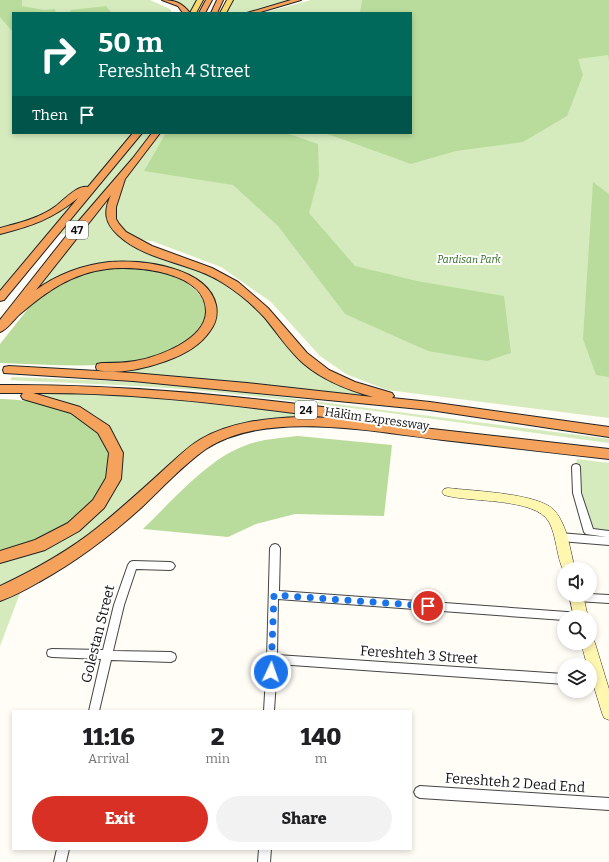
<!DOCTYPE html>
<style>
body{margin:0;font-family:Bitter,serif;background:#f2f2f2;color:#202124;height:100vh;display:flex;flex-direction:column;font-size:15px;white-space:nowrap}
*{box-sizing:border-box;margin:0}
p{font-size:13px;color:#757577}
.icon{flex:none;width:22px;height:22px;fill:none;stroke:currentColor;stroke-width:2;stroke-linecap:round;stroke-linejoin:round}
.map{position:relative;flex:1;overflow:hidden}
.side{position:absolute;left:12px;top:710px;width:400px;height:140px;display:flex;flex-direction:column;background:#fff;border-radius:0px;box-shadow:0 2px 6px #0003}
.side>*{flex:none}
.banner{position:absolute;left:12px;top:12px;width:400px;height:122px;border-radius:0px;box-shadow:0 2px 6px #0003;background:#00695c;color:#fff;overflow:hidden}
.fabs{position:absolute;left:557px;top:562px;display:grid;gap:8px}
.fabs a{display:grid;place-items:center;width:40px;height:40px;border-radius:50%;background:#fff;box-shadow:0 2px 6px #0003;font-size:20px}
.pin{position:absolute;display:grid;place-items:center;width:34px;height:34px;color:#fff;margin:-17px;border:2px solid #fff;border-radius:50%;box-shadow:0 1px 4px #0007}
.me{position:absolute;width:44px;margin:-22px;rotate:3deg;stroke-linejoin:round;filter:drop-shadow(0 0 3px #0008)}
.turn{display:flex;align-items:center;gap:14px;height:84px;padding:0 20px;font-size:18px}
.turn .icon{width:52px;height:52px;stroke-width:2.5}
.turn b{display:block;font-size:28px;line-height:34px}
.then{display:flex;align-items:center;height:38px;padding:0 20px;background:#0003;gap:8px;font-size:15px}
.eta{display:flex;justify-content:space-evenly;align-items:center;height:68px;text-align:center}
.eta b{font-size:24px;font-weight:800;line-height:28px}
.action{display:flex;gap:8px;margin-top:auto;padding:8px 20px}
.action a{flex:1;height:46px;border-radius:24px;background:#d93025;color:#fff;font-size:16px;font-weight:800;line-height:46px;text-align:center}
.action a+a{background:#f2f2f2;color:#202124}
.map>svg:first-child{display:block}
.green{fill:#d5ebbd}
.forest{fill:#b9dc9c}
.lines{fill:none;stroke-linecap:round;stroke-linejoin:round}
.street-casing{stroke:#444;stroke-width:2}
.secondary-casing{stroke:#333;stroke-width:1}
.primary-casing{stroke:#222;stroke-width:2}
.highway-casing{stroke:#222;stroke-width:2}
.street{fill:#fff;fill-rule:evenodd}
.secondary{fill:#fff6b0;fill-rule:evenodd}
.primary{fill:#f9d66b;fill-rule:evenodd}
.highway{fill:#f5a25d;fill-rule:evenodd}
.route{stroke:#1a73e8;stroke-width:7;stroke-dasharray:0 12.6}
.labels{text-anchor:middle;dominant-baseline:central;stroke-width:4;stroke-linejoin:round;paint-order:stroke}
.far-park-label{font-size:10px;font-style:italic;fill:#2f6b1f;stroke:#fff}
.shield{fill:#fff;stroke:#585858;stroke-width:1}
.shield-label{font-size:11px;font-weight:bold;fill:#111}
.street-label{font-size:12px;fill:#111;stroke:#fff}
.near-street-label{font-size:14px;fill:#111;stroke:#fff}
</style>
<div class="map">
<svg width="609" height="862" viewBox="0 0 609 862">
<rect width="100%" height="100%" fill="#fffdf5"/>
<!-- green -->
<path class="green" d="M0,0h150l20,9 2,4h-159v120h398v-120h-149l49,-13h298v418l-222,-28 -41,-16 -26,-18 -49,-54 -50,-35 -69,-26 -27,-2 78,33 27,14 22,18 37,44 52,38 23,9 -178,-18 -108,-7h37l70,-18 31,-46 -6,-13 -36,-23 -147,30 51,-65 -29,-2 -49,57z
M168,0h29l-6,13h-2l-5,-7z
M232,0h63l-48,13h-21z
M12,377l148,6 83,9 366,47v4c-128,-17 -256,-37 -385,-50 -71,-8 -143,-9 -214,-13z
M33,392c43,2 85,3 128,7 73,6 145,16 218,26l-28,-3 -127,8 -154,121 -70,38v-27c32,-6 60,-17 86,-37 5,-4 12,-9 15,-15 5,-8 7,-20 10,-29 2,-7 10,-25 9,-32 -6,-36 -57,-49 -87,-57z
M577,459l32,4v77h-20c-7,-26 -18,-54 -12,-81z
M22,588l-22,58v-47z"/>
<!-- forest -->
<path class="forest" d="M0,0h22v6l22,4 11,-1 1,4h-43v17h-2l-11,-13z
M362,0h247v61l-1,-6 -30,4 5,16 -16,41 -44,26 -67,9 -45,13 -86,-31h86v-120h-51z
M106,6l6,7h-41l-1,-3z
M166,133h120l32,11 1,32 -10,37 46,53 62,15 87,15 7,57 -24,8 -59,-10 -83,-37 -67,-88 -45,-41 -89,-14z
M593,182l16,12v183l-13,-2 -13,-36z
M109,268c21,0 41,0 60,7 41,14 52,47 11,71 -9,6 -21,10 -31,13 -7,3 -16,3 -24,4 -41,5 -84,1 -125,0v-19l31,-39 29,-23 28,-10z
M0,399c42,0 121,17 107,75 -3,13 -13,29 -23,38 -8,7 -23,19 -32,23 -16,8 -35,11 -52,17z
M298,436l94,9 -8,71 -89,-2 -39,10 -28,13 -85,-8c28,-27 65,-70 101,-83 17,-7 37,-8 54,-10z"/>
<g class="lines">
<!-- street casing -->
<g class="street-casing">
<path id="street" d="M576,464l3,1 1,2 1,26 12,36 16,2v14l-49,-4 -3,-2 -2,-2 2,-2 3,-2 47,4 -21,-3 -2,-2 -11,-39 -1,-26 1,-2z
M275,544l3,1 2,3 -1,43 302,22 3,1 2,3h-22v3l-286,-21 -1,56 287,19v10l-287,-20 -3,47h-10l3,-52 3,-111 2,-3z
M133,561l37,1 3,1 2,3 -2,3 -3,1 -34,-1 -12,36 -11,46 58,1 4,2 1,3 -1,3 -4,2 -60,-2 -12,51h-10l12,-52 -49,-2 -4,-1 -1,-3 1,-3 4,-1 51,1 11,-45 14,-40 2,-3z
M590,594l19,1v8l-33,-2 -3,-1 -2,-3 1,-2h18z
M420,786l189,12v12l-189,-12 -4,-2 -2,-4 2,-4z
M57,849h12l-3,13h-12z
M259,849h12l-1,13h-12z"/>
</g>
<!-- secondary casing -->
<g class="secondary-casing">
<path id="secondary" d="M448,488c24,3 92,5 107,23 13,16 15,39 20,58h-11v3c-8,-16 -7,-35 -15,-50 -14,-25 -80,-19 -105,-27l-2,-3 2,-3z
M569,595h14l5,22h-14z
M590,638l3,1 2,4 14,46v31l-5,-2 -2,-5 -12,-39v-9h-3l-6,-22h9z"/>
</g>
<!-- primary casing -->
<g class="primary-casing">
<path id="primary" d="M197,0h6l-7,13h-6z
M227,0h6l-7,13h-6z"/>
</g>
<!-- highway casing -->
<g class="highway-casing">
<path id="highway" d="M162,0c13,0 20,3 28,13h-7l-5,-7z
M206,0h6l-7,13h-6z
M217,0h6l-6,13h-6z
M291,0h10l-44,13h-10z
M133,133h9l-138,167 -4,1v-10l78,-93c-26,21 -46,28 -78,36v-6c19,-5 40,-10 56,-22 8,-6 21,-21 32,-19z
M152,133h8l-35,46 -9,28v12l3,5 7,8 26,14 60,22 26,14 30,26 39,45 22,17 26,12 37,11 2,3 -2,2 38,4 179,25v10l-179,-27 -297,-29 -129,-8 -1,-3 1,-3 5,-1 124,7 114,10 126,14c-25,-7 -49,-16 -69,-33 -15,-13 -26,-30 -39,-46 -12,-13 -26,-25 -42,-35 -32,-21 -76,-21 -105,-48 -13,-12 -15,-23 -7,-40l-75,95c22,-16 46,-25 73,-28 32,-3 99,5 107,43 2,10 0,18 -6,26 -10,15 -27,24 -44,30 -20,7 -47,14 -69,9l-1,-3 1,-3 5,-1c11,0 22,0 33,-2 23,-4 70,-21 71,-49 1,-40 -70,-47 -99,-43 -35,4 -61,23 -87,45 -6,5 -13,16 -20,18v-12l3,-4 68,-86 62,-72z
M0,385c117,-1 230,10 346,25l5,2 2,3 -2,3 -5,2c-104,-14 -208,-28 -313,-27l47,14 29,19 14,27 -2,26 -17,29 -25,23 -34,19 -45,13v-12l35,-11 33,-17 25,-23 13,-22 3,-25 -11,-20 -27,-20 -48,-14 -2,-3 2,-3h-23z
M301,417l33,1 275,31v10c-55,-6 -111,-13 -166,-19 -68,-8 -177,-31 -237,9 -23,16 -44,39 -64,58 -32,29 -65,54 -103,75 -12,7 -25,14 -39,19v-15c34,-16 67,-34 97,-58 25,-20 49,-42 73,-64 10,-9 19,-18 31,-25 30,-17 66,-21 100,-22z"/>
</g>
<!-- street -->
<use href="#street" class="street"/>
<!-- secondary -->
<use href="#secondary" class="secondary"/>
<!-- primary -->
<use href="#primary" class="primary"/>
<!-- highway -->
<use href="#highway" class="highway"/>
</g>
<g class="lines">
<!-- route -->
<path class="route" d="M271,672l3,-77 154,11"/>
</g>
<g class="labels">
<!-- far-park labels -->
<g class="far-park-label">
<text x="469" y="260">Pardisan Park</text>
</g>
<!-- shield labels -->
<g class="shield">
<rect x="66" y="221" width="22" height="18" rx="3"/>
<rect x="295" y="401" width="22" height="18" rx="3"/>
</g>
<g class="shield-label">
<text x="77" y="230">47</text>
<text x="306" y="410">24</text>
</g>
<!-- street labels -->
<g class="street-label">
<text transform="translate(377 419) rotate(8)">Hakim Expressway</text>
</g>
<!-- near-street labels -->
<g class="near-street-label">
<text transform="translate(98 634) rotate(-76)">Golestan Street</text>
<text transform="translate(419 655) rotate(4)">Fereshteh 3 Street</text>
<text transform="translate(515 783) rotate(4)">Fereshteh 2 Dead End</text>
</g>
</g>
</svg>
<div class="fabs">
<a><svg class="icon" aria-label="sound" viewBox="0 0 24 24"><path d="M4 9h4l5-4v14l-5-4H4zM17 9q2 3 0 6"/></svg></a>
<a><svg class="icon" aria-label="search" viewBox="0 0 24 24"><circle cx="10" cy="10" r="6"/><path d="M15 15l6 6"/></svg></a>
<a><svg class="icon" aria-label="layers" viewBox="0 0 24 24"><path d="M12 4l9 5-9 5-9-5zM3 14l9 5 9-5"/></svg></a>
</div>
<div class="pin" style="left:428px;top:606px;background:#d93025"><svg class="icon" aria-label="arrive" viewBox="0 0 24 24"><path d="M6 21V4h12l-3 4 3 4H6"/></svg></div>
<svg class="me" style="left:271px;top:672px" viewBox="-20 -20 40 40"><circle r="17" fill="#1a73e8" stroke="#fff" stroke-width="3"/><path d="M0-11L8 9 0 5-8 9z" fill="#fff"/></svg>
<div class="banner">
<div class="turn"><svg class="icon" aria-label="right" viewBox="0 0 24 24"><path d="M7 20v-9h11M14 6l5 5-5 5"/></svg><div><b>50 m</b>Fereshteh 4 Street</div></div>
<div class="then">Then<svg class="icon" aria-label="arrive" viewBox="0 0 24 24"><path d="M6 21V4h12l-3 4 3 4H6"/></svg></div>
</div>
<section class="side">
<div class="eta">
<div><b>11:16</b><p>Arrival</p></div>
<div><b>2</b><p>min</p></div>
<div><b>140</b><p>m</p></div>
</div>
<div class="action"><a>Exit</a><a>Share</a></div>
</section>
</div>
